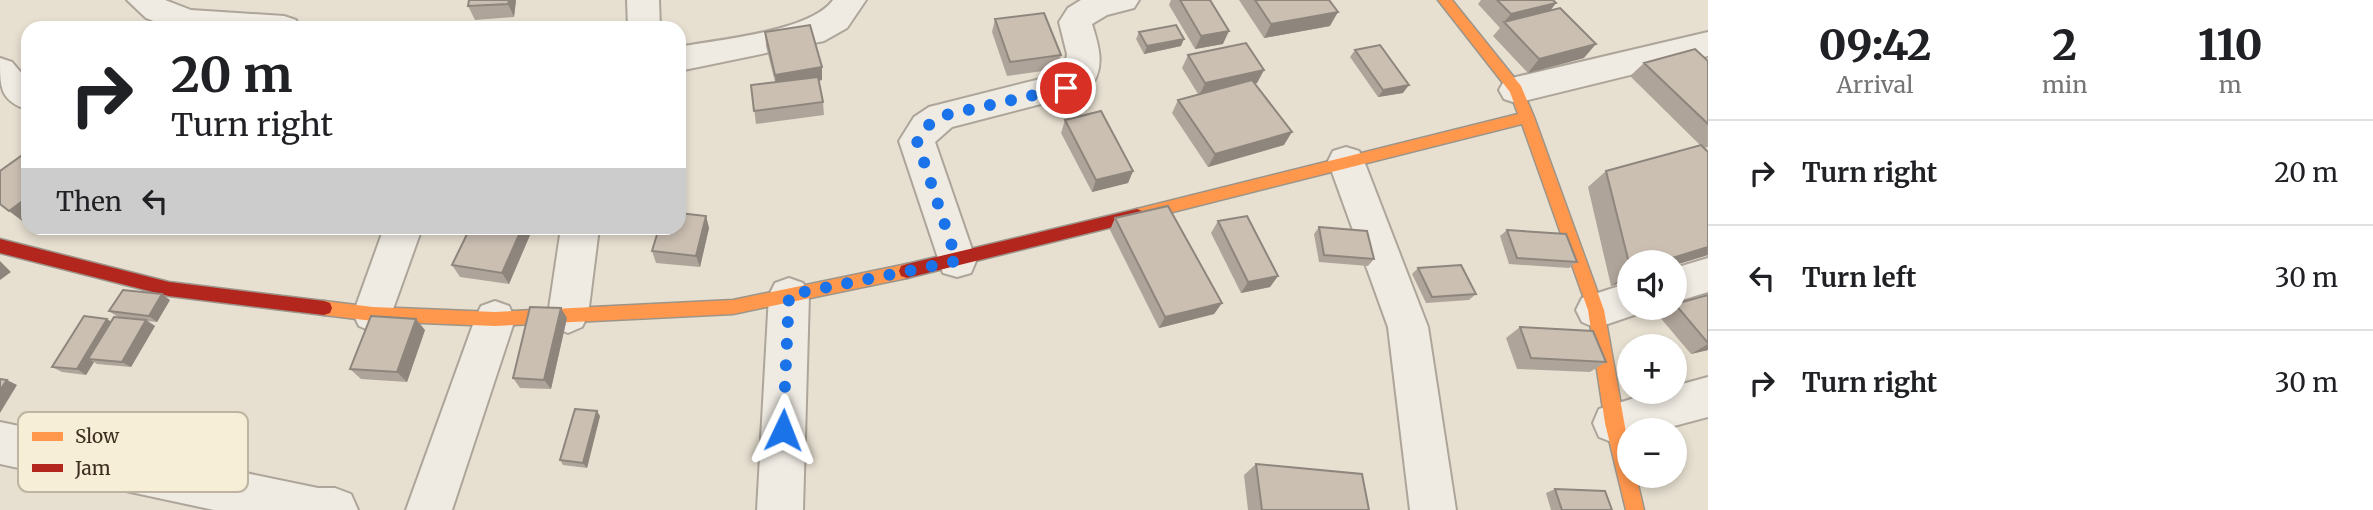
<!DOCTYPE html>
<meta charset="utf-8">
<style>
body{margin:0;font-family:Merriweather,serif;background:#f2f2f2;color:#202124;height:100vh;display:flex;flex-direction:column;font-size:26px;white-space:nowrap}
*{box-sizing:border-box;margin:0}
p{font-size:23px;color:#757577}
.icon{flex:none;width:38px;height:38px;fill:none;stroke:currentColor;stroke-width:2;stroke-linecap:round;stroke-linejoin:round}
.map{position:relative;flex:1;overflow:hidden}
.drawer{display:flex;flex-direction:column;background:#fff;width:665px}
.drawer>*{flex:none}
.guide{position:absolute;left:21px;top:21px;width:665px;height:214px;border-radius:21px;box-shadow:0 4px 10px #0003;background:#fff;color:#202124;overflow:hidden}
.tools{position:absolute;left:1617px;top:250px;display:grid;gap:14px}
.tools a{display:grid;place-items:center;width:70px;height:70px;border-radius:50%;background:#fff;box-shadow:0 4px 10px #0003;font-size:35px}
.pin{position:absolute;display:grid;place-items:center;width:60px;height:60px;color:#fff;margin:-30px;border:4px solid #fff;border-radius:50%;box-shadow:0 2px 7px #0007}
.me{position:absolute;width:77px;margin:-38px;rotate:2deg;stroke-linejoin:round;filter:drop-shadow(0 0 5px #0008)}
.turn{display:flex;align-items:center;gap:24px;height:147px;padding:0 35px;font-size:32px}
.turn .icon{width:91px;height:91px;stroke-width:2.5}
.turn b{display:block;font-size:49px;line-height:60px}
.then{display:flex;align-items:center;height:66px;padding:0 35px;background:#0003;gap:14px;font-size:26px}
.eta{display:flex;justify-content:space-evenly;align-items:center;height:119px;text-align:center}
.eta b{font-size:42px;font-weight:800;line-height:49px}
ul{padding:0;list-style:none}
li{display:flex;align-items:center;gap:21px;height:105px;padding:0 35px;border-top:2px solid #e0e0e0}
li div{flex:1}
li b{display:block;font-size:26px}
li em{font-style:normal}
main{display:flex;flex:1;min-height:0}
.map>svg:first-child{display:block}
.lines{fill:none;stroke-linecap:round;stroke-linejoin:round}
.street-casing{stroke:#ada599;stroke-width:4}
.slow-casing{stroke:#9c958a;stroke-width:3}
.jam-casing{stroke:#9c958a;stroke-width:3}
.street{fill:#efebe3;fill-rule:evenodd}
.slow{fill:#ff974d;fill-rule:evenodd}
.jam{fill:#b3261e;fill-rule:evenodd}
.wall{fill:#afa499}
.shaded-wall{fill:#8e867d}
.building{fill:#cbbfb2;stroke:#8e867d;stroke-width:2}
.route{stroke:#1a73e8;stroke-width:12;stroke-dasharray:0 21.6}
.key{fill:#f7eed8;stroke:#bfb4a1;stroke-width:2}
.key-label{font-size:19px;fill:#3d2e20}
</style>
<main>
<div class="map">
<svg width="1708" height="510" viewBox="0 0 1708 510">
<rect width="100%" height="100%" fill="#e7e0d1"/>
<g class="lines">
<!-- street casing -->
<g class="street-casing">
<path id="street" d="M127,0h38l26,10 93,6 12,4 4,8h-129l-25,-10z
M627,0h32l1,28h-32z
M833,0h33l-19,28 -23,13 -145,30v-24c40,-8 131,-15 154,-47z
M1081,0h58l-5,8 -27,7 -15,9c8,26 14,45 -5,68l-135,35 -17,15 41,119 -5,12 -14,4 -14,-4 -44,-132 15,-24 15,-10 135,-34 3,-19 -8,-32 9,-14z
M1708,32v24l-192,47 -12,-4 -5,-9 5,-9 12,-4z
M0,58l12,4 16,19v29c-28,-10 -28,-21 -28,-52z
M1346,147l13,4 5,10 64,166 28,183h-46l-22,-183 -60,-166 5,-10z
M384,228h38l-35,98 -14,6 -14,-6 -6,-12z
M561,228h38l-11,87 -6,12 -14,6 -14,-6 -6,-12z
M1708,258v34l-33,10v-34z
M789,278l14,5 6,12 -6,215h-46l12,-215 6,-12z
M1629,283v25h16l-2,4 -47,16 -14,-6 -6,-12 6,-12z
M495,301l14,5 6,13 -63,191h-46l69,-191 6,-13z
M1708,377v40l-49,13h-30v9l-15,4 -15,-6 -6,-14 6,-14 55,-17h21v-6z
M0,422l318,66h17l16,6 7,16h-144l-214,-46z"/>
</g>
<!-- slow casing -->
<g class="slow-casing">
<path id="slow" d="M1438,0h14l69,86 13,31 70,193 25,139v27h7l8,34h-18l-21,-87 -17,-113 -66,-186 -385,97 -5,-2 -3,-4 3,-4 5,-2 381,-95 -8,-22z
M907,264l6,2 2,5 -2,5 -6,2 -174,36 -238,12 -122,-5 -49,-6 -6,-2 -2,-5 2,-5 6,-2 49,6 122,5 238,-12z"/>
</g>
<!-- jam casing -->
<g class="jam-casing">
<path id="jam" d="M1137,209l5,2 3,4 -3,4 -5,2 -230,57 -6,-2 -2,-5 2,-5 6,-2z
M0,239l169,43 155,19 6,2 2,5 -2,5 -6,2 -155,-19 -169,-43z"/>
</g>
<!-- street -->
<use href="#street" class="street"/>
<!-- slow -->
<use href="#slow" class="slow"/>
<!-- jam -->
<use href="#jam" class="jam"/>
</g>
<!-- wall -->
<path class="wall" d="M516,0l-2,17 -39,3 -7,-14z
M1171,0h39l13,44 -28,5 -26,-44z
M1239,0h90l1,26 -66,12z
M1481,0h72l3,3 -6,8 34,47 -56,15 -35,-37 7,-8 -22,-24z
M995,19l66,36 -4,14 -50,7 -15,-44z
M765,32l57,35v13l-3,1 4,21 1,13 -68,9 -5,-39 24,-3 -9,-36z
M1139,32l42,14 -37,8 -8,-15z
M1355,50l48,43 -25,4 -28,-40z
M1188,55l76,15 -7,13 -2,1 29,61 -76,22 -36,-54 6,-13 20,-6 -16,-26z
M1708,61v86l-4,1 4,4v103l-33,10v-3h-46v18l-18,6 -23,-99 18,-16 94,-26 -70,-69 14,-13z
M1065,120l68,51 -5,12 -36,9 -31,-59z
M706,216l3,12 -9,39 -44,-4 -4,-12z
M1115,218l107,85 -8,11 -55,14 -49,-98z
M1218,221l60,55 -8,11 -29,6 -30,-60z
M1319,227l55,32 -6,7 -49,-4 -5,-28z
M533,228l-24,56 -49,-7 -8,-12z
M1507,230l70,32 -8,6 -60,-4 -9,-28z
M1418,268l58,26 -7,6 -43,3 -14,-29z
M1708,295v55l-17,4 -33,-39 10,-7h7v-4z
M170,300l-13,22 -10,-1 8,5 -24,41 -34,-3 -3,-2 -8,13 -24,-3 -10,-5 55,-48 4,3 7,-5 -9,-6z
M567,318l-16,71 -31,-1 -7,-10z
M1520,327l86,35 -16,10 -73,-3 -11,-31z
M425,330l-18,52 -46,-3 -11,-10z
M600,416l-13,52 -24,-3 -3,-5z
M1256,464l113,46h-121l-4,-35z
M1555,489l57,21h-61l-5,-17z"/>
<!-- shaded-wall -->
<path class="shaded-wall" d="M509,0h7l-2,17 -6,-13z
M1556,3l-11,14 -41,5 7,-8z
M1338,12l-8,14 -66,12 7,-14z
M1229,31l-6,13 -28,5 6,-13z
M1184,39l-3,7 -37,8 3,-8z
M1596,44l-12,14 -56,15 11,-14z
M822,67v13l-46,8 -1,-13z
M1264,70l-7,13 -58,13 6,-13z
M1409,85l-6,8 -25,4 5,-7z
M1292,132l-8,13 -76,22 7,-13z
M1133,171l-5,12 -36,9 4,-12z
M28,197v24l-3,2 -16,-12z
M706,216l3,12 -9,39 -4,-11z
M522,228h11l-24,56 -7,-11z
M1708,247v8l-33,10v-3h-16z
M0,261l11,11 -11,8z
M1629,273v7l-18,6z
M1278,276l-8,11 -29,6 7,-11z
M162,294l8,6 -13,22 -8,-6z
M1222,303l-8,11 -55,14 6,-11z
M561,308l6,10 -16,71 -7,-9z
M107,319l9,6 -28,34 6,3 -8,13 -9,-6z
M416,319l9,11 -18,52 -10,-10z
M146,320l9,6 -24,41 -9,-5z
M1708,344v6l-17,4z
M7,380l10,5 -17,28v-23z
M597,411l3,5 -13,52 -4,-5z"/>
<!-- building -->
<path class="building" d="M469,0h40l-1,4 -40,2z
M1180,0h30l19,31 -28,5z
M1255,0h74l9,12 -67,12z
M1497,0h56l3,3 -45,11z
M1560,8l36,36 -57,15 -35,-37z
M1044,13l17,42 -51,7 -15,-43z
M511,24v4h-46z
M174,25l9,3h-12z
M810,25l12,42 -47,8 -10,-43z
M1176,25l8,14 -37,7 -8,-14z
M1246,43l18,27 -59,13 -17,-28z
M1380,45l29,40 -26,5 -28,-40z
M1695,49l13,12v63l-64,-61z
M818,77l5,25 -69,9 -3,-26z
M1252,80l40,52 -77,22 -37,-54z
M1101,111l32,60 -37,9 -31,-60z
M1701,145l7,7v95l-49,15 -30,1 -23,-92z
M28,151v46l-19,14 -9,-7v-33z
M1168,206l54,97 -57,14 -50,-99z
M679,213l27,3 -10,40 -44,-5 7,-23h20z
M1247,216l31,60 -30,6 -30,-61z
M1319,227l48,4 7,28 -50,-4z
M470,228h52l-20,45 -50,-8z
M1507,230l59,4 11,28 -60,-4z
M1461,265l15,29 -44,3 -14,-29z
M123,290l39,4 -13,22 -40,-5z
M1708,295v48l-33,-39z
M530,307l31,1 -17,72 -31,-2z
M84,316l23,3 -30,50 -25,-2z
M371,316l45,3 -19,53 -47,-3z
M114,317l32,3 -24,42 -34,-3z
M1520,327l73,4 13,31 -75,-4z
M0,379l7,1 -7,10z
M575,409l22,2 -14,52 -23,-3z
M1256,464l106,10 7,36h-107z
M1555,489l50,2 7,19h-50z"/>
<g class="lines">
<!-- route -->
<path class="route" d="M783,430l6,-135 168,-34 -40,-120 9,-14 15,-11 125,-28"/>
</g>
<!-- legend -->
<rect x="18" y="412" width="230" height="80" rx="10" class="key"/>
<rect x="32" y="432" width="31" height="9" fill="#ff974d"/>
<rect x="32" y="464" width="31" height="8" fill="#b3261e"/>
<g class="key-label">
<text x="75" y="443">Slow</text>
<text x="75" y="475">Jam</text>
</g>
</svg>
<div class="tools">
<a><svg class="icon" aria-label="sound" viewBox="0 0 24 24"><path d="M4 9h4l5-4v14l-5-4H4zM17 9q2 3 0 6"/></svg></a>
<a>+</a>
<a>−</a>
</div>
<div class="pin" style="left:1066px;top:88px;background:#d93025"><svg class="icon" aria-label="arrive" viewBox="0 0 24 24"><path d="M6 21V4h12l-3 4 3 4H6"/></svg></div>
<svg class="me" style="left:783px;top:430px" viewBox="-20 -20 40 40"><path d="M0-17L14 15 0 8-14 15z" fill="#1a73e8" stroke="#fff" stroke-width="4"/></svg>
<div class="guide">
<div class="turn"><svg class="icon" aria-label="right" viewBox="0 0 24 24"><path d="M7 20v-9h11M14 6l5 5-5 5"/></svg><div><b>20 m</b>Turn right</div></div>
<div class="then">Then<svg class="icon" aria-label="left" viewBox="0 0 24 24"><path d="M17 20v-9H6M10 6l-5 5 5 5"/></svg></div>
</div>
</div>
<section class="drawer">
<div class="eta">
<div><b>09:42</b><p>Arrival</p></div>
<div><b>2</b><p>min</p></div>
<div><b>110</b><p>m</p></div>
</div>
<ul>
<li><svg class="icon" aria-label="right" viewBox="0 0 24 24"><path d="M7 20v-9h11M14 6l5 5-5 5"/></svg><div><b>Turn right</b></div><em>20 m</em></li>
<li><svg class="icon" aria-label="left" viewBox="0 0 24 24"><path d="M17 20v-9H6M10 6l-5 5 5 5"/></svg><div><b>Turn left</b></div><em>30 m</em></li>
<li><svg class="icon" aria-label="right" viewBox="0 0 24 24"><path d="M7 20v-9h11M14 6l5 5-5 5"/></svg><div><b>Turn right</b></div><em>30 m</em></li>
</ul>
</section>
</main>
